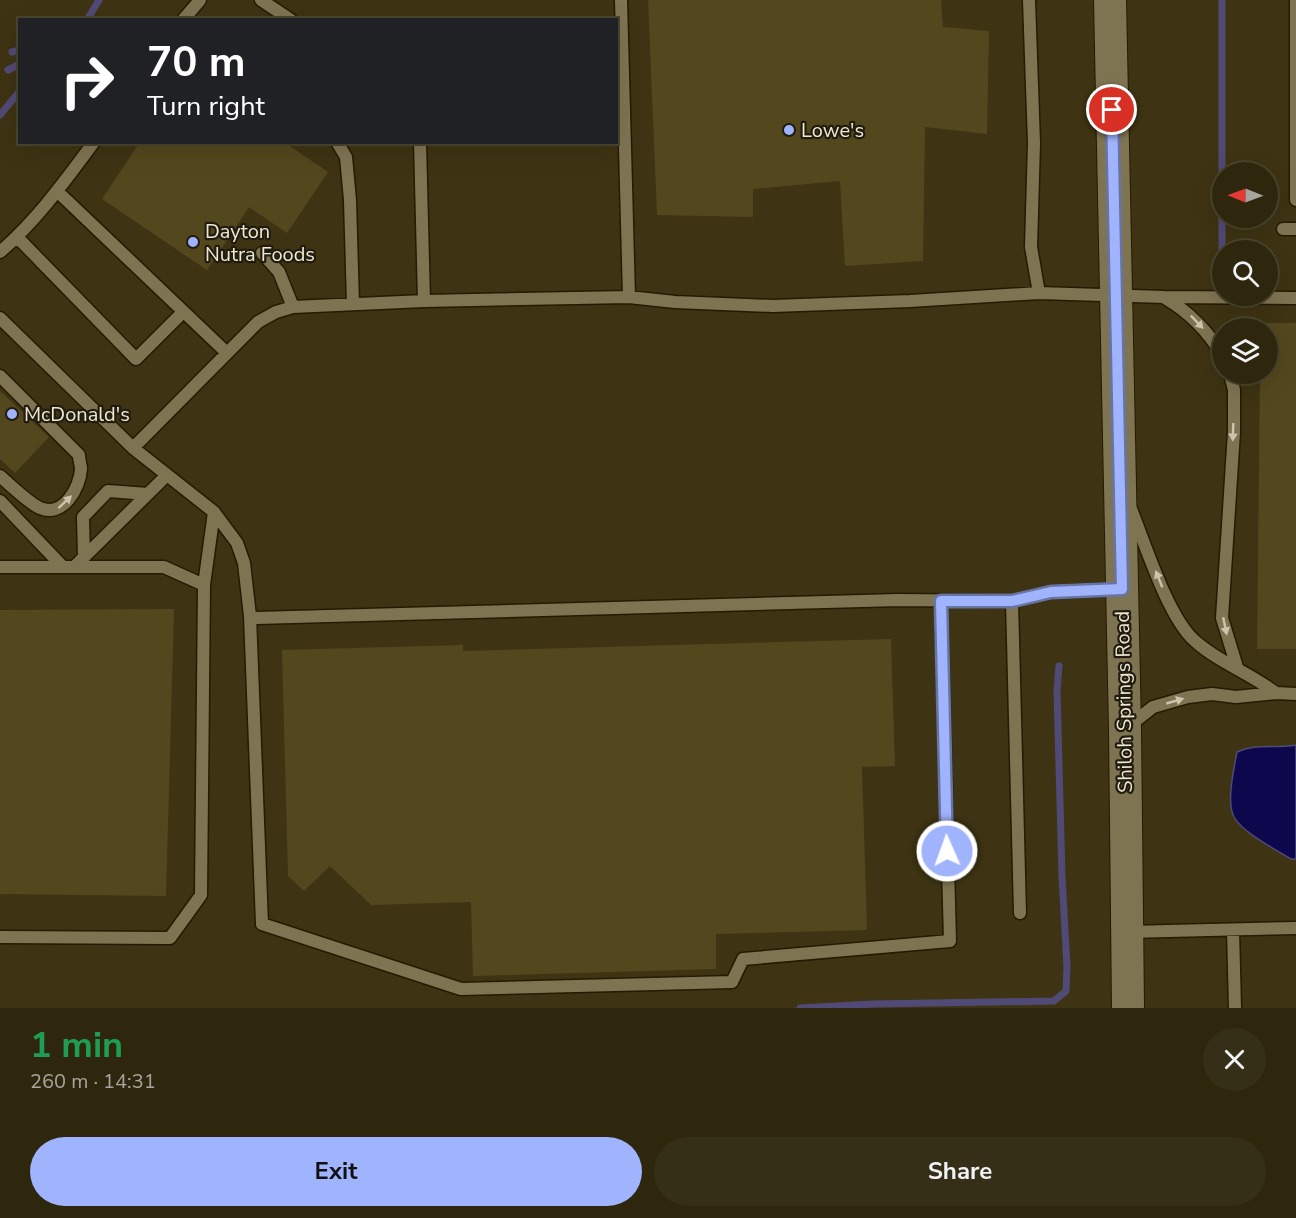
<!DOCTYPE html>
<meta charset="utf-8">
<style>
body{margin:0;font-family:"Nunito Sans",sans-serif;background:#362f17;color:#f1f3f6;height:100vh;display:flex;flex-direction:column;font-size:22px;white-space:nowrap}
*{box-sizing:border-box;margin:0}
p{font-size:20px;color:#a7a59e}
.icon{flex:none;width:33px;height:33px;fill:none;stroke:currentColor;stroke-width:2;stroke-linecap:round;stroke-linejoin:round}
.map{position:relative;height:1008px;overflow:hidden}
.panel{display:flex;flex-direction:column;background:#2e270e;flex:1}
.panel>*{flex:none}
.top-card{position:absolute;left:18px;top:18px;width:600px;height:126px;border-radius:0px;box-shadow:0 6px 24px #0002,0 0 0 2px #49442e;background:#202124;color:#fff;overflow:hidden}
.needle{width:39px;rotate:271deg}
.controls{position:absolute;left:1212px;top:162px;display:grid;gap:12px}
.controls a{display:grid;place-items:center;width:66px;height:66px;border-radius:50%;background:#2e270e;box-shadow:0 6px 24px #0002,0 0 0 2px #49442e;font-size:30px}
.pin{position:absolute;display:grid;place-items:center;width:51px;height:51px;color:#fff;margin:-26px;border:3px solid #fff;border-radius:50%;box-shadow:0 2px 6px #0007}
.me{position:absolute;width:66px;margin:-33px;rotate:358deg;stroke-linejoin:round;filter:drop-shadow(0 0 4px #0008)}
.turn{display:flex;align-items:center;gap:21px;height:126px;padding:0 30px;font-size:27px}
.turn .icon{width:78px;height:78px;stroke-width:2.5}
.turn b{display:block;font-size:42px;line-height:51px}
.round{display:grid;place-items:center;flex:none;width:63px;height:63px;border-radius:32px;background:#362f17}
.head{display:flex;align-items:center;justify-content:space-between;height:102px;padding:0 30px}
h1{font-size:36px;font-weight:700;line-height:45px;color:#1e9e55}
.primary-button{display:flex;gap:12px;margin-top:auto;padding:12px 30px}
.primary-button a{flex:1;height:69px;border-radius:36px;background:#a0b3fd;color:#111;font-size:24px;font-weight:700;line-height:69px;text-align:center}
.primary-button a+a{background:#362f17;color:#f1f3f6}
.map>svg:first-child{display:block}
.water{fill:#0d074e;stroke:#504a76;stroke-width:1.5}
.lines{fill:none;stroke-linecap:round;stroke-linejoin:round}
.stream{stroke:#504a76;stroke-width:7}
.building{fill:#53471e}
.service-casing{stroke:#251b00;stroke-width:15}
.tertiary-casing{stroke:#251b00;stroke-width:34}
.service{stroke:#7f7452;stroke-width:12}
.tertiary{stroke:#7f7452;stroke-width:32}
.oneway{fill:#ccc4ad}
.route-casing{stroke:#6874a4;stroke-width:15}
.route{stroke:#a0b3fd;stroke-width:10}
.poi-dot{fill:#a0b3fd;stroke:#211c0e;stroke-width:2}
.labels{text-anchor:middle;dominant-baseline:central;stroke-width:4.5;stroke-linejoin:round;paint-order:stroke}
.poi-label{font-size:20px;fill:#ede7d4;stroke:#211c0e;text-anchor:start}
.street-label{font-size:20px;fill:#ede7d4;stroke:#211c0e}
</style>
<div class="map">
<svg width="1296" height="1008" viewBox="0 0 1296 1008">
<rect width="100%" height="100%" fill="#3e3413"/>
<!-- water -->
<path class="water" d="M1296,745v114h-5c-16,-10 -48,-26 -57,-42 -8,-15 0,-48 3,-65 19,-9 38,-3 59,-7z"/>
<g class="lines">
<!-- stream -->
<path class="stream" d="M87,20l12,-20
M12,52l8,-2
M8,70l12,-6
M0,115l20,-24
M1222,251v-251
M800,1008l73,-4 181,-3 12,-10 1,-24 -5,-91 -5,-185 2,-25"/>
</g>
<!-- building -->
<path class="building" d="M648,0h293l2,27 46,4 -2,103 -62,-7 -2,134 -78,5 -5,-85 -87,8v28l-96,-2z
M140,142h144l44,30 -41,61 -38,-26 -42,63 -105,-71z
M1260,323h36v326h-39l3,-275h8v-46h-8z
M0,391l49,46 -34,36 -15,-14z
M174,609l-8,287 -166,-2v-284z
M891,639l4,127 -33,1 5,163 -151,4v35l-243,7 -2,-74 -100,3 -41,-39 -26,25 -16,-15 -6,-226 181,-5v6z"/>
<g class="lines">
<!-- service casing -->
<g class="service-casing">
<path id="service" d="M261,0l30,20
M621,0l8,297
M1029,0l5,143 -3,104 8,46
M1296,0v200
M183,20l17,-20
M337,142l9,15 4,43 3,104
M420,142l4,159
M57,191l170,162
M1283,229h13
M17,237l119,122 47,-47
M0,252c37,-32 65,-71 94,-110
M262,253l17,19 14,35
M1165,298c24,14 43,33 57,57
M0,318l133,130 81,64 23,31 7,20 6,53 6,2 642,-18 114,1 39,-9 70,-3
M1230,374l4,16v42l-12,186 15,49
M0,376l79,79c0,5 2,10 2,14 -1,19 -18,49 -41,39 -10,-4 -31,-24 -40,-32
M133,448l125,-126 18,-10 17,-5 131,-6 205,-4 46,5 98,4 137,-5 129,-8 125,4 132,1
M0,501l63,66
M1131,509c14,34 37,109 64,132 23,21 55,32 81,52
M84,557l-1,-40 25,-26 40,3
M0,567h164l40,18 -3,310 -31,43 -170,-1
M74,567l93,-92
M204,585l10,-73
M1012,601l8,312
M250,616l12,308 199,65 271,-7 11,-23 207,-18 -9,-340
M1129,726l24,-19 35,-10 24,-3 24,3 40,-4 20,1
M1233,930l2,78
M1127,932l169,-4"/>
</g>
<!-- tertiary casing -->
<g class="tertiary-casing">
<path id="tertiary" d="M1110,0l15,729 3,279"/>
</g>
<!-- service -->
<use href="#service" class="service"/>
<!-- tertiary -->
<use href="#tertiary" class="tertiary"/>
</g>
<!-- one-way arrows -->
<defs><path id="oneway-solid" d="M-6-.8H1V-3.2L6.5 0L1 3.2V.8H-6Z" transform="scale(1.5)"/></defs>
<g class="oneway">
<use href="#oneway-solid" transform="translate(1197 322) rotate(46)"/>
<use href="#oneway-solid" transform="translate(1233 432) rotate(92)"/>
<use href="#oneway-solid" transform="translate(65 502) rotate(-43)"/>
<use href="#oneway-solid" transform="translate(1159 579) rotate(-112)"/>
<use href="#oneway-solid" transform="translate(1225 626) rotate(78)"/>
<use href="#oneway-solid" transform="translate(1175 701) rotate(-16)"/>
</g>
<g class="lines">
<!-- route casing -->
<g class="route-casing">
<path id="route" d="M947,851l-6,-250h71l39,-9 71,-3 -10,-479"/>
</g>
<!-- route -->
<use href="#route" class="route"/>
</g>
<!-- markers -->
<g class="poi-dot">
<circle cx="789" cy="130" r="6"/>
<circle cx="193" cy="242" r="6"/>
<circle cx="12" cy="414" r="6"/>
</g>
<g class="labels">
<!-- poi labels -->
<g class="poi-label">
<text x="801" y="130">Lowe's</text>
<text x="205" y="231">Dayton<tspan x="205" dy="23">Nutra Foods</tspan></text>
<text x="24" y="414">McDonald's</text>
</g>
<!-- street labels -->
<g class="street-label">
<text transform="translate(1124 702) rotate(-91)">Shiloh Springs Road</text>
</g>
</g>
</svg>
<div class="controls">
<a><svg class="needle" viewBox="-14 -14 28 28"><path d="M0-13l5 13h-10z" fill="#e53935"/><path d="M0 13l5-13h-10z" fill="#a7a59e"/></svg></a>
<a><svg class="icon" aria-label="search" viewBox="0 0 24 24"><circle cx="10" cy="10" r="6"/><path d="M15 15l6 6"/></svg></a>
<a><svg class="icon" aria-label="layers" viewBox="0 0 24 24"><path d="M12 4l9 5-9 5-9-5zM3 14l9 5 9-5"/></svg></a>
</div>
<div class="pin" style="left:1112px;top:110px;background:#d93025"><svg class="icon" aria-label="arrive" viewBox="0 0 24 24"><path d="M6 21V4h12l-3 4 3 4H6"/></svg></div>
<svg class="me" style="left:947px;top:851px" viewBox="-20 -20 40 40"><circle r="17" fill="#a0b3fd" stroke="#fff" stroke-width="3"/><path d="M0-11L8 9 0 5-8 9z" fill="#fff"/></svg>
<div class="top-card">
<div class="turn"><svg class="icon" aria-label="right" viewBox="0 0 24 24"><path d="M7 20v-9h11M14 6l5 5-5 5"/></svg><div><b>70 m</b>Turn right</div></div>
</div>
</div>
<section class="panel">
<div class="head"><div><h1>1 min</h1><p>260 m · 14:31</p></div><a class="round"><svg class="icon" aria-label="close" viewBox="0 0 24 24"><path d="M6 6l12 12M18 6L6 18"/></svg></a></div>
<div class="primary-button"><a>Exit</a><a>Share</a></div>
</section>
